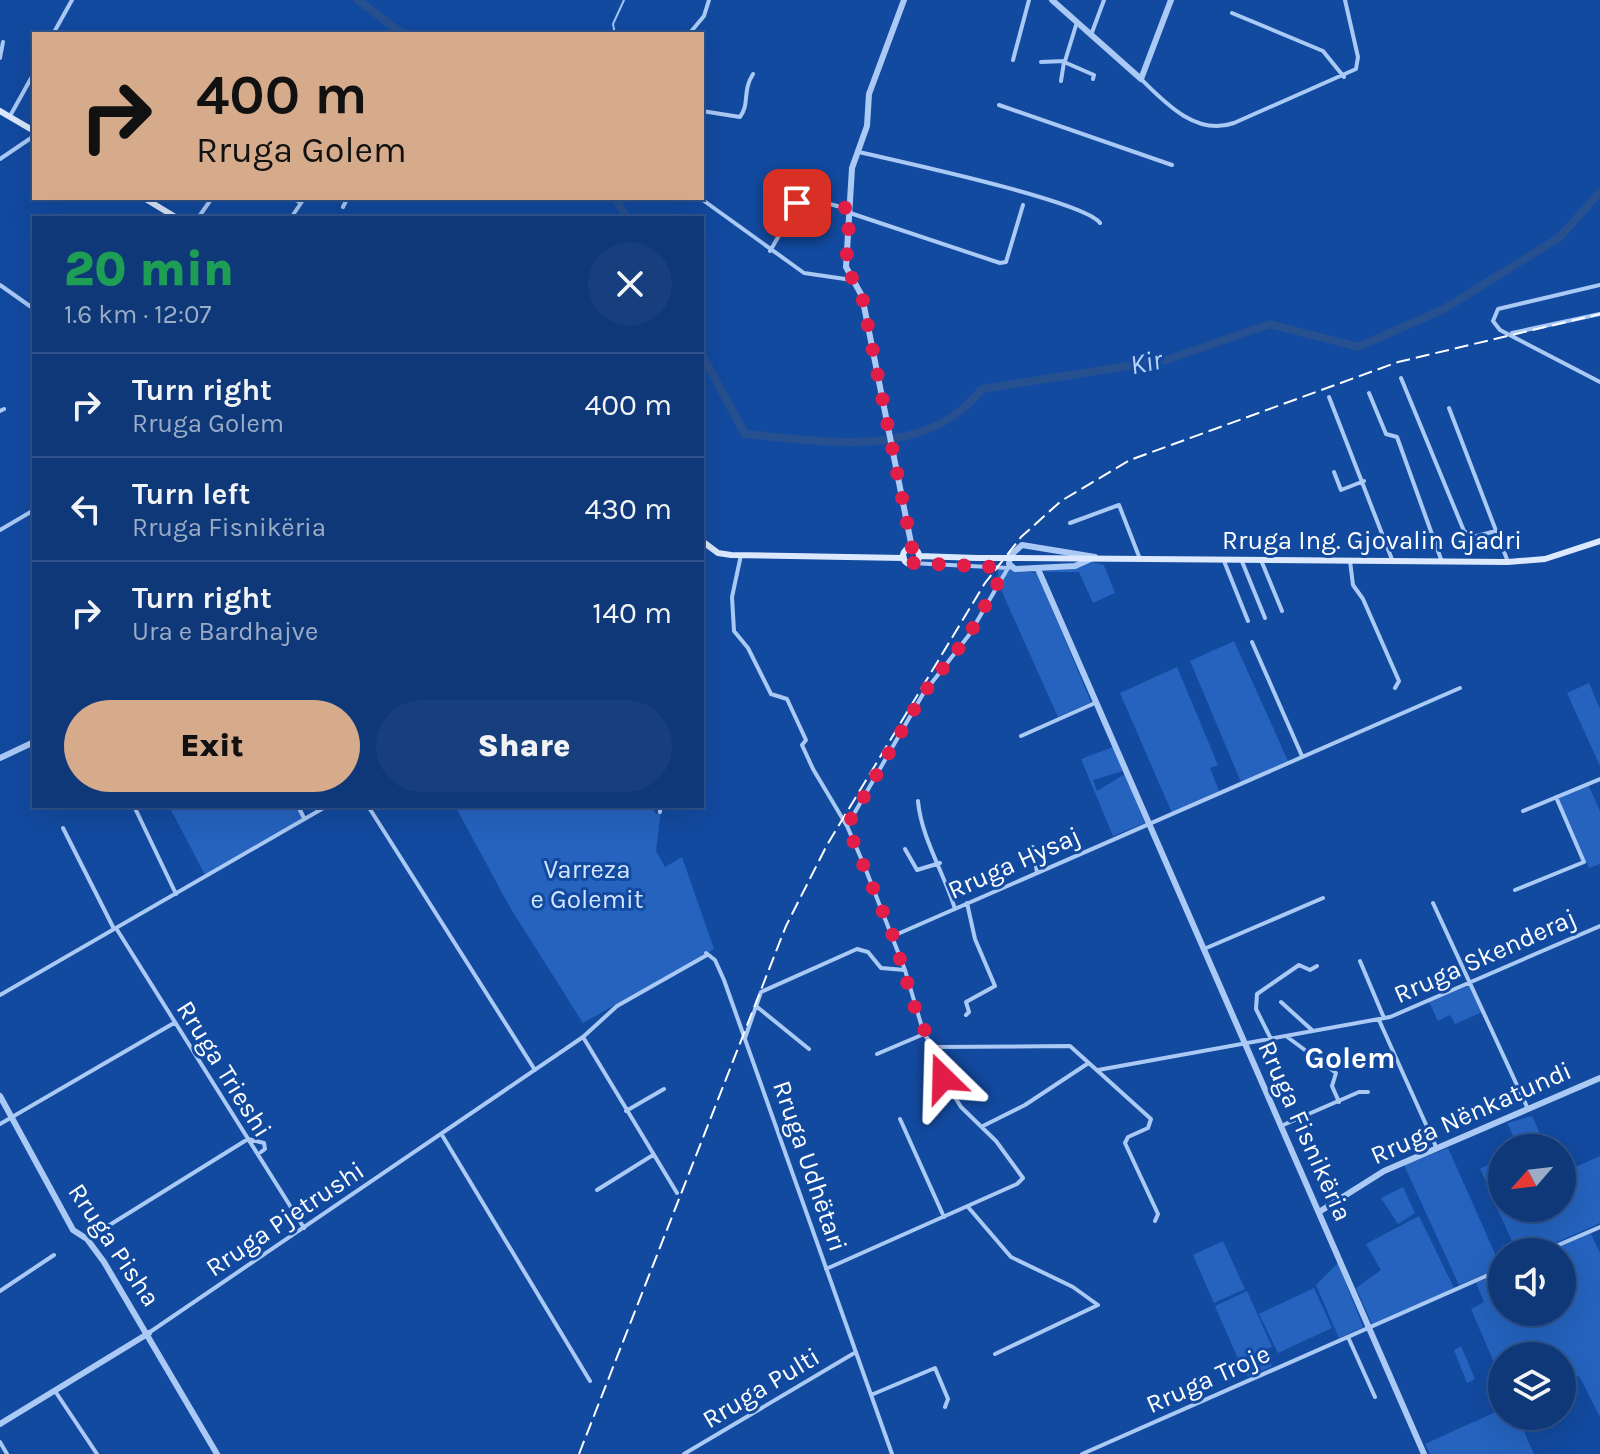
<!DOCTYPE html>
<meta charset="utf-8">
<style>
body{margin:0;font-family:Karla,sans-serif;background:#173f7d;color:#f1f3f6;height:100vh;display:flex;flex-direction:column;font-size:30px;white-space:nowrap}
*{box-sizing:border-box;margin:0}
p{font-size:26px;color:#9bacc6}
.icon{flex:none;width:44px;height:44px;fill:none;stroke:currentColor;stroke-width:2;stroke-linecap:round;stroke-linejoin:round}
.map{position:relative;flex:1;overflow:hidden}
.sheet{position:absolute;left:32px;top:216px;width:672px;height:592px;display:flex;flex-direction:column;background:#0e3878;border-radius:0px;box-shadow:0 8px 32px #0002,0 0 0 2px #2e528a}
.sheet>*{flex:none}
.guide{position:absolute;left:32px;top:32px;width:672px;height:168px;border-radius:0px;box-shadow:0 8px 32px #0002,0 0 0 2px #2e528a;background:#d6ab8b;color:#111;overflow:hidden}
.needle{width:52px;rotate:242deg}
.tools{position:absolute;left:1488px;top:1134px;display:grid;gap:16px}
.tools a{display:grid;place-items:center;width:88px;height:88px;border-radius:50%;background:#0e3878;box-shadow:0 8px 32px #0002,0 0 0 2px #2e528a;font-size:40px}
.pin{position:absolute;display:grid;place-items:center;width:68px;height:68px;color:#fff;margin:-34px;border-radius:16px;box-shadow:0 4px 12px #0006}
.me{position:absolute;width:88px;margin:-44px;rotate:338deg;stroke-linejoin:round;filter:drop-shadow(0 0 6px #0008)}
.turn{display:flex;align-items:center;gap:28px;height:168px;padding:0 32px;font-size:36px}
.turn .icon{width:104px;height:104px;stroke-width:2.5}
.turn b{display:block;font-size:56px;line-height:68px}
.round{display:grid;place-items:center;flex:none;width:84px;height:84px;border-radius:42px;background:#173f7d}
.summary{display:flex;align-items:center;justify-content:space-between;height:136px;padding:0 32px}
h1{font-size:48px;font-weight:800;line-height:60px;color:#1e9e55}
.action{display:flex;gap:16px;margin-top:auto;padding:16px 32px}
.action a{flex:1;height:92px;border-radius:48px;background:#d6ab8b;color:#111;font-size:32px;font-weight:800;line-height:92px;text-align:center}
.action a+a{background:#173f7d;color:#f1f3f6}
ul{padding:0;list-style:none}
li{display:flex;align-items:center;gap:24px;height:104px;padding:0 32px;border-top:2px solid #2e528a}
li div{flex:1}
li b{display:block;font-size:30px}
li em{font-style:normal}
.map>svg:first-child{display:block}
.green{fill:#2563bf}
.lines{fill:none;stroke-linecap:round;stroke-linejoin:round}
.stream{stroke:#9cc3f8;stroke-width:2}
.river{stroke:#275090;stroke-width:8}
.minor{stroke:#aac9f5;stroke-width:4}
.tertiary{stroke:#aac9f5;stroke-width:6}
.secondary{stroke:#dbe8fd;stroke-width:6}
.rail{stroke:#fff;stroke-width:2;stroke-dasharray:14 6;stroke-linecap:butt}
.secondary-bridge{stroke:#dbe8fd;stroke-width:6}
.route{stroke:#e11d48;stroke-width:14;stroke-dasharray:0 25.2}
.labels{text-anchor:middle;dominant-baseline:central;stroke-width:6;stroke-linejoin:round;paint-order:stroke}
.street-label{font-size:26px;fill:#fff;stroke:#124aa0}
.park-label{font-size:26px;fill:#d3e5fe;stroke:#124aa0}
.water-label{font-size:28px;font-style:italic;fill:#b7d3fb;stroke:#124aa0}
.quarter-label{font-size:30px;font-weight:bold;fill:#fff;stroke:#124aa0}
</style>
<div class="map">
<svg width="1600" height="1454" viewBox="0 0 1600 1454">
<rect width="100%" height="100%" fill="#124aa0"/>
<!-- green -->
<path class="green" d="M1092,562l12,3 11,28 -22,10 -14,-31h-35z
M998,568l39,5 54,129 -33,15 -60,-134z
M1234,641l54,120 -47,21 -51,-121z
M1177,667l41,98 -8,3 9,23 -47,22 -52,-120z
M1589,683l11,26v57l-33,-73z
M1113,747l10,24 -30,9 4,11 28,-17 20,49 -32,13 -32,-77z
M1588,784l12,27v53l-11,4 -32,-66v-4z
M169,806h128l5,12 -97,57z
M455,806h196l5,8 5,-3 -5,40 9,16 17,-10 32,92 -131,74 -72,-114z
M1470,985l12,27 -27,12 -5,-9 -12,6 -9,-19z
M1532,1116l14,31 -9,-2 -3,3h-15l-12,-25z
M1448,1148l53,119 -42,18 -55,-120z
M1600,1156v67l-65,29h-18l-23,-50 8,-3v9h60v-35z
M1496,1161l6,13v16l-10,4 -12,-25z
M1403,1187l12,26 -17,11 -17,-26z
M1419,1216l35,72 -82,36 -16,-36 25,-18 -15,-26z
M1590,1232l10,21v164l-21,-41 -17,7v-27h-60v25l-31,-72 13,-7 -8,-19 26,-11v40h34l3,7 23,-7v-60h-16z
M1223,1241l22,48 -31,14 -21,-48z
M1338,1263l25,64 -24,11 -23,-53z
M1314,1288l18,40 -54,25 -19,-39z
M1247,1291l25,56 -33,14 -24,-55z
M1461,1346l14,33 -8,4 -13,-33z
M1266,1351l6,15 -24,11 -7,-15z
M1502,1409v7h15l17,38h-104l-5,-10z"/>
<g class="lines">
<!-- stream -->
<path class="stream" d="M615,34l-2,-10 11,-24"/>
<!-- river -->
<path class="river" d="M358,0l45,34
M615,198l12,20
M702,355l43,79c80,7 181,27 237,-45l184,-29 104,-36 88,23 86,-38 116,-72 40,-45"/>
<!-- minor -->
<path class="minor" d="M1232,13l91,38 21,26
M53,34l19,-34
M689,34l15,-18 5,-16
M1091,35l13,-35
M0,58l3,-16
M1013,60l16,-60
M1041,62l24,-1 12,-39
M1142,80c24,24 55,56 92,43l122,-54 2,-12 -13,-57
M1061,81l3,-19 30,13 -1,4
M999,105l173,60
M702,111l38,6c10,-13 2,-26 13,-43
M10,116l24,-43
M859,152c38,9 226,49 241,71
M0,159l34,-23
M293,198l8,5 3,-5
M700,198l104,75 48,7
M343,207l3,-6 -3,-3
M850,213l150,50 6,-1 17,-57
M198,218l14,-20
M291,218l10,-15
M770,251l30,-51 8,-2 40,11
M0,285l34,24
M1600,285l-102,24 -5,12 7,9 100,52
M1512,333l88,-19
M1401,378l63,153 9,6 23,-6
M1369,393l17,41 11,3 45,125
M1329,397l64,165
M1449,408l59,154
M0,411l4,-2
M1334,472l7,18 23,-9
M1070,523l49,-18 21,54
M0,530l34,-20
M741,555l-9,42 2,34 14,17 23,46 16,5 19,41 -4,5 11,24 34,57 17,39 41,105 19,64 10,13 9,31 18,29 35,34 27,37 -6,6 -191,85
M1241,559l24,59
M1261,560l21,51
M1224,561l24,60
M1350,561l3,24 10,14 36,82 -4,7
M911,563l98,5
M1252,642l50,114
M1021,736l74,-33
M918,801c3,36 26,72 37,108
M134,806l42,88
M298,806l6,12
M368,806l167,264
M1523,811l77,-32
M660,812v-6
M847,826l76,-132 46,-59 39,-67
M63,828l51,101
M1033,847l4,26
M905,849l12,21 23,-7
M1515,890l69,-28 -28,-65
M1433,903l95,206
M116,928l188,300
M893,936l567,-248
M1204,949l119,-51
M706,953l9,7 9,20 168,474
M1360,961l24,57
M0,995l327,-189
M1281,1002l32,29
M756,1006l53,43
M966,1015l3,-3 -3,-10 29,-16 -20,-47 -8,-36
M1379,1020l58,129
M1286,1036l50,37 -4,13 7,16
M583,1037l94,156
M745,1038l16,-46 96,-43 11,3 13,16 24,2
M1271,1039l-15,-30 1,-15 42,-29 11,5 7,-4
M934,1047l136,-1 81,73 -3,9 -20,9 -3,6 33,71 -3,7
M877,1054l47,-20
M1098,1070l292,-53 210,-91
M626,1111l38,-22
M900,1119l44,98
M0,1124l174,-101
M983,1126l42,-21 62,-41
M1281,1126l78,-34h9
M442,1135l148,246
M597,1190l56,-35
M968,1207l43,50 62,30 25,18 -103,49
M87,1239l161,-100 16,4 1,6 -4,3
M1542,1252l58,-25
M0,1291l54,-36
M150,1332l433,-295 34,-31 90,-51
M1348,1337l27,60
M55,1391l42,63
M871,1395l64,-27 13,31 -3,8
M0,1442l7,12
M684,1454l172,-102
M1082,1454l420,-185"/>
<!-- tertiary -->
<path class="tertiary" d="M904,0l-35,94 -2,32 -15,42 -6,99 16,29 50,252
M1052,0l89,79 30,-79
M1022,545l73,12 -20,9 -60,3 -6,-5 1,-8z
M1038,569l386,885
M0,758l34,-16
M0,1096l73,134 14,9 17,23 113,192
M1319,1212l65,-41 216,-93
M0,1424l149,-91"/>
<!-- secondary -->
<path class="secondary" d="M0,111l34,20
M144,198l33,20
M702,541l16,12 13,2 173,3
M903 556a8 8 0 1 1 16 0a8 8 0 1 1-16 0Z
M919,556l58,2
M1018,558l490,4 37,-3 55,-18"/>
<!-- rail -->
<path class="rail" d="M579,1454l207,-528 41,-81 158,-262 36,-46 40,-36 69,-41 268,-98 202,-48"/>
<!-- secondary-bridge -->
<path class="secondary-bridge" d="M977,558h41"/>
</g>
<g class="lines">
<!-- route -->
<path class="route" d="M797,203l11,-5 42,11 -4,58 16,29 50,252 6,6v6l-7,3 85,4 4,12 -31,56 -46,59 -76,132 46,110 25,82 16,29 9,31"/>
</g>
<g class="labels">
<!-- street labels -->
<g class="street-label">
<text x="1372" y="540">Rruga Ing. Gjovalin Gjadri</text>
<text transform="translate(1014 863) rotate(-24)">Rruga Hysaj</text>
<text transform="translate(1485 956) rotate(-24)">Rruga Skenderaj</text>
<text transform="translate(224 1069) rotate(58)">Rruga Trieshi</text>
<text transform="translate(1471 1113) rotate(-24)">Rruga Nënkatundi</text>
<text transform="translate(1305 1131) rotate(66)">Rruga Fisnikëria</text>
<text transform="translate(810 1166) rotate(71)">Rruga Udhëtari</text>
<text transform="translate(285 1219) rotate(-34)">Rruga Pjetrushi</text>
<text transform="translate(114 1245) rotate(56)">Rruga Pisha</text>
<text transform="translate(1208 1379) rotate(-24)">Rruga Troje</text>
<text transform="translate(761 1388) rotate(-31)">Rruga Pulti</text>
</g>
<!-- park labels -->
<g class="park-label">
<text x="587" y="869">Varreza<tspan x="587" dy="30">e Golemit</tspan></text>
</g>
<!-- water labels -->
<g class="water-label">
<text transform="translate(1146 362) rotate(-11)">Kir</text>
</g>
<!-- quarter labels -->
<g class="quarter-label">
<text x="1350" y="1058">Golem</text>
</g>
</g>
</svg>
<div class="tools">
<a><svg class="needle" viewBox="-14 -14 28 28"><path d="M0-13l5 13h-10z" fill="#e53935"/><path d="M0 13l5-13h-10z" fill="#9bacc6"/></svg></a>
<a><svg class="icon" aria-label="sound" viewBox="0 0 24 24"><path d="M4 9h4l5-4v14l-5-4H4zM17 9q2 3 0 6"/></svg></a>
<a><svg class="icon" aria-label="layers" viewBox="0 0 24 24"><path d="M12 4l9 5-9 5-9-5zM3 14l9 5 9-5"/></svg></a>
</div>
<div class="pin" style="left:797px;top:203px;background:#d93025"><svg class="icon" aria-label="arrive" viewBox="0 0 24 24"><path d="M6 21V4h12l-3 4 3 4H6"/></svg></div>
<svg class="me" style="left:943px;top:1078px" viewBox="-20 -20 40 40"><path d="M0-17L14 15 0 8-14 15z" fill="#e11d48" stroke="#fff" stroke-width="4"/></svg>
<div class="guide">
<div class="turn"><svg class="icon" aria-label="right" viewBox="0 0 24 24"><path d="M7 20v-9h11M14 6l5 5-5 5"/></svg><div><b>400 m</b>Rruga Golem</div></div>
</div>
<section class="sheet">
<div class="summary"><div><h1>20 min</h1><p>1.6 km · 12:07</p></div><a class="round"><svg class="icon" aria-label="close" viewBox="0 0 24 24"><path d="M6 6l12 12M18 6L6 18"/></svg></a></div>
<ul>
<li><svg class="icon" aria-label="right" viewBox="0 0 24 24"><path d="M7 20v-9h11M14 6l5 5-5 5"/></svg><div><b>Turn right</b><p>Rruga Golem</p></div><em>400 m</em></li>
<li><svg class="icon" aria-label="left" viewBox="0 0 24 24"><path d="M17 20v-9H6M10 6l-5 5 5 5"/></svg><div><b>Turn left</b><p>Rruga Fisnikëria</p></div><em>430 m</em></li>
<li><svg class="icon" aria-label="right" viewBox="0 0 24 24"><path d="M7 20v-9h11M14 6l5 5-5 5"/></svg><div><b>Turn right</b><p>Ura e Bardhajve</p></div><em>140 m</em></li>
</ul>
<div class="action"><a>Exit</a><a>Share</a></div>
</section>
</div>
